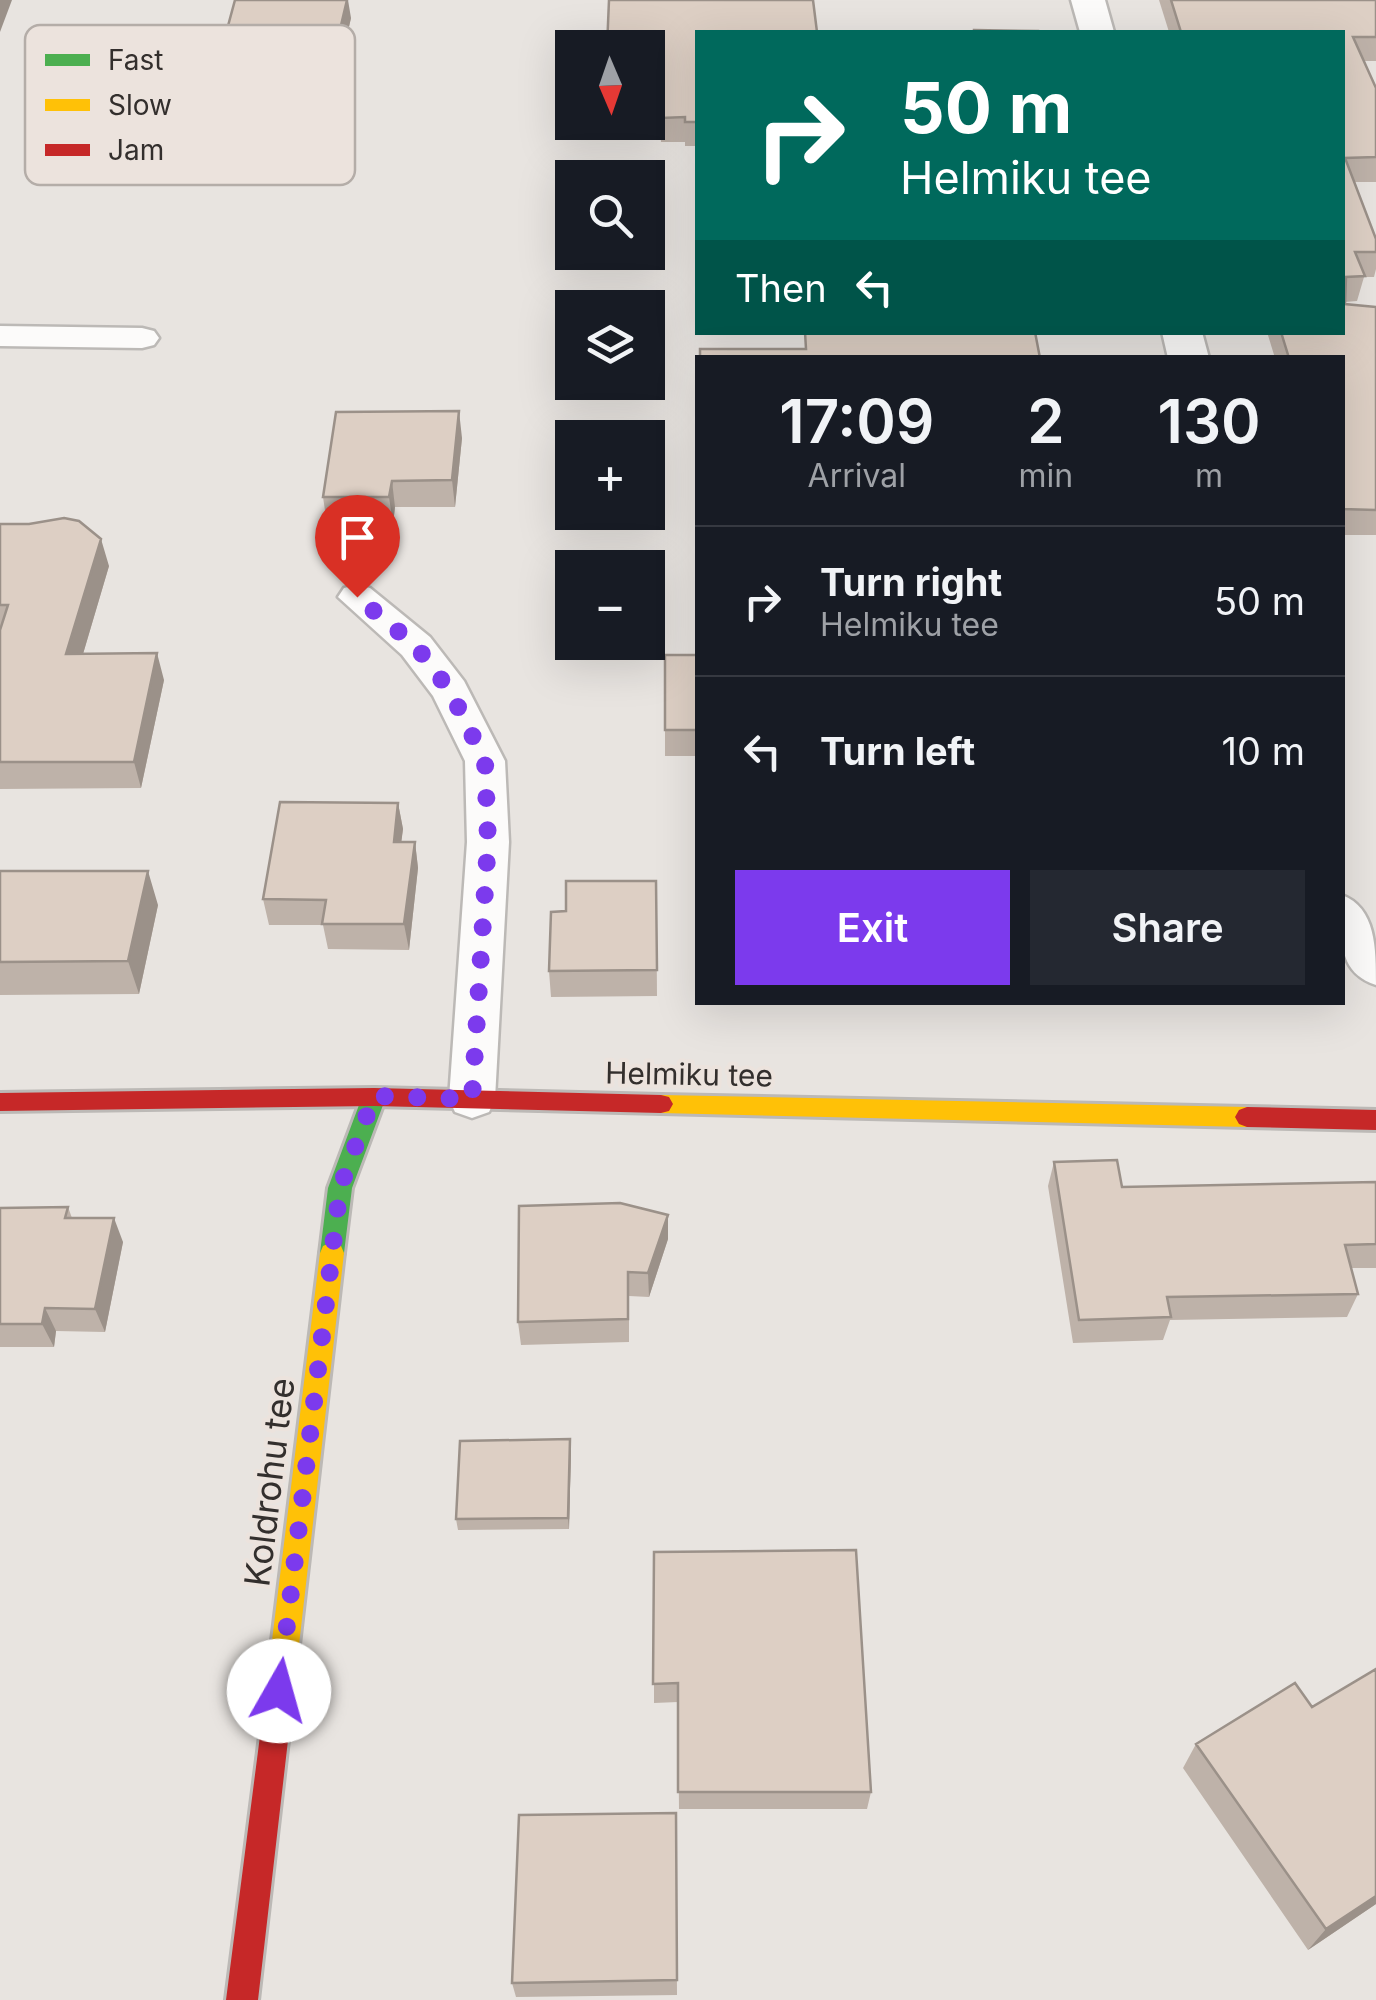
<!DOCTYPE html>
<meta charset="utf-8">
<style>
body{margin:0;font-family:Inter,sans-serif;background:#242831;color:#f1f3f6;height:100vh;display:flex;flex-direction:column;font-size:38px;white-space:nowrap}
*{box-sizing:border-box;margin:0}
p{font-size:32px;color:#9ea1a6}
.icon{flex:none;width:55px;height:55px;fill:none;stroke:currentColor;stroke-width:2;stroke-linecap:round;stroke-linejoin:round}
.map{position:relative;flex:1;overflow:hidden}
.drawer{position:absolute;left:695px;top:355px;width:650px;height:650px;display:flex;flex-direction:column;background:#171b24;border-radius:0px;box-shadow:0 10px 40px #0002}
.drawer>*{flex:none}
.top-card{position:absolute;left:695px;top:30px;width:650px;height:305px;border-radius:0px;box-shadow:0 10px 40px #0002;background:#00695c;color:#fff;overflow:hidden}
.needle{width:65px;rotate:178deg}
.buttons{position:absolute;left:555px;top:30px;display:grid;gap:20px}
.buttons a{display:grid;place-items:center;width:110px;height:110px;border-radius:0px;background:#171b24;box-shadow:0 10px 40px #0002;font-size:50px}
.pin{position:absolute;display:grid;place-items:center;width:85px;height:85px;color:#fff;margin:-102px -42px;border-radius:50% 50% 50% 0;rotate:-45deg;box-shadow:0 0 10px #0007}
.pin .icon{rotate:45deg}
.me{position:absolute;width:110px;margin:-55px;rotate:7deg;stroke-linejoin:round;filter:drop-shadow(0 0 8px #0008)}
.turn{display:flex;align-items:center;gap:35px;height:210px;padding:0 40px;font-size:45px}
.turn .icon{width:130px;height:130px;stroke-width:2.5}
.turn b{display:block;font-size:70px;line-height:85px}
.then{display:flex;align-items:center;height:95px;padding:0 40px;background:#0003;gap:20px;font-size:38px}
.eta{display:flex;justify-content:space-evenly;align-items:center;height:170px;text-align:center}
.eta b{font-size:60px;font-weight:600;line-height:70px}
.cta{display:flex;gap:20px;margin-top:auto;padding:20px 40px}
.cta a{flex:1;height:115px;border-radius:0px;background:#7c3aed;color:#fff;font-size:40px;font-weight:600;line-height:115px;text-align:center}
.cta a+a{background:#242831;color:#f1f3f6}
ul{padding:0;list-style:none}
li{display:flex;align-items:center;gap:30px;height:150px;padding:0 40px;border-top:2px solid #363941}
li div{flex:1}
li b{display:block;font-size:38px}
li em{font-style:normal}
.map>svg:first-child{display:block}
.lines{fill:none;stroke-linecap:round;stroke-linejoin:round}
.lane-casing{stroke:#bcb9b6;stroke-width:5}
.street-casing{stroke:#bcb9b6;stroke-width:5}
.fast-casing{stroke:#bcb9b6;stroke-width:6}
.slow-casing{stroke:#bcb9b6;stroke-width:6}
.jam-casing{stroke:#bcb9b6;stroke-width:6}
.lane{fill:#fcfbfa;fill-rule:evenodd}
.street{fill:#fcfbfa;fill-rule:evenodd}
.fast{fill:#4caf50;fill-rule:evenodd}
.slow{fill:#ffc107;fill-rule:evenodd}
.jam{fill:#c62828;fill-rule:evenodd}
.wall{fill:#beb2a9}
.shaded-wall{fill:#9b9189}
.building{fill:#ddcfc4;stroke:#9b9189;stroke-width:2.5}
.route{stroke:#7c3aed;stroke-width:18;stroke-dasharray:0 32.4}
.labels{text-anchor:middle;dominant-baseline:central;stroke-width:8;stroke-linejoin:round;paint-order:stroke}
.street-label{font-size:30px;fill:#332f2d;stroke:#ece3dd}
.near-street-label{font-size:35px;fill:#332f2d;stroke:#ece3dd}
.key{fill:#ece3dd;stroke:#b4ada8;stroke-width:2.5}
.key-label{font-size:28px;fill:#332f2d}
</style>
<div class="map">
<svg width="1376" height="2000" viewBox="0 0 1376 2000">
<rect width="100%" height="100%" fill="#e8e4e0"/>
<g class="lines">
<!-- lane casing -->
<g class="lane-casing">
<path id="lane" d="M0,326l142,2 12,3 5,7 -5,7 -12,3 -142,-2z
M357,585l13,3 60,49 34,44 41,80 4,81 -14,257 -6,13 -17,6 -17,-6 -6,-13 18,-257 -2,-81 -32,-65 -31,-41 -64,-58 6,-9z"/>
</g>
<!-- street casing -->
<g class="street-casing">
<path id="street" d="M1071,0h34l9,32h-34z
M1162,332h40l7,26h-41z
M1342,895c34,13 34,53 34,90 -42,-14 -34,-52 -34,-90z"/>
</g>
<!-- fast casing -->
<g class="fast-casing">
<path id="fast" d="M374,1088l8,2 4,7 -34,91 -8,65 -3,7 -9,4 -9,-4 -3,-7 8,-65 34,-91 4,-7z"/>
</g>
<!-- slow casing -->
<g class="slow-casing">
<path id="slow" d="M661,1095l586,12 8,3 4,7 -4,7 -8,3 -586,-14 -8,-2 -4,-7 4,-7z
M332,1242l9,4 3,7 -51,444 -4,10 -10,4 -10,-4 -4,-10 55,-444 3,-7z"/>
</g>
<!-- jam casing -->
<g class="jam-casing">
<path id="jam" d="M374,1088l287,7 8,2 4,7 -4,7 -8,2 -287,-7 -374,5v-18z
M1247,1107l129,3v20l-129,-3 -8,-3 -4,-7 4,-7z
M279,1683l10,4 4,10 -35,303h-32l39,-303 4,-10z"/>
</g>
<!-- lane -->
<use href="#lane" class="lane"/>
<!-- street -->
<use href="#street" class="street"/>
<!-- fast -->
<use href="#fast" class="fast"/>
<!-- slow -->
<use href="#slow" class="slow"/>
<!-- jam -->
<use href="#jam" class="jam"/>
</g>
<!-- wall -->
<path class="wall" d="M1159,0h217v61h-12l12,27v94h-21l21,57v30l-2,8h-10l-7,24 -12,1v2l31,3v228h-34v-177h-67l-8,-26h75v-300h-173z
M351,18l-15,65h-39l-3,13 -74,2 -5,-24z
M698,32v114h-13v-4h-24l-3,-65h-10v-29z
M462,438l-7,69h-60l-2,17h-66l-4,-27z
M0,524l109,42 -26,88 81,26 -23,108 -141,1z
M665,655h33v101h-33z
M398,803l5,26 -2,13h14l3,26 -9,82 -81,-1 -5,-24h-54l-6,-26z
M0,871l158,34 -19,89 -139,1z
M656,881l1,115 -106,1 -2,-26z
M1054,1162l68,25 254,-5v86h-25l7,26 -11,23 -177,3 -7,20 -90,3 -25,-157z
M68,1207l4,11 51,24 -18,90 -49,-1 -2,16h-54v-139z
M668,1215v24l-19,58 -20,-1v46l-108,3 -3,-23z
M571,1450l-2,79 -111,1 -2,-11z
M654,1552l217,240 -4,17h-188l-1,-107 -24,1z
M1196,1744l180,160 -68,46 -125,-182z
M676,1813l1,182 -161,2 -4,-14z"/>
<!-- shaded-wall -->
<path class="shaded-wall" d="M0,0h12l-12,32z
M347,0h1l3,18 -15,65 -3,-24z
M294,60l3,23 -3,13 -4,-23z
M459,411l3,27 -7,69 -3,-27z
M392,481l3,26 -2,17 -4,-27z
M101,539l8,27 -34,115 -9,-27z
M157,653l7,27 -23,108 -7,-26z
M398,803l5,26 -5,39 -4,-26z
M415,842l3,26 -9,82 -5,-26z
M148,871l10,34 -19,89 -11,-33z
M668,1215v24l-19,58 -1,-24z
M114,1218l9,24 -18,90 -10,-23z
M45,1308l11,23 -2,16 -12,-23z
M570,1439l1,11 -2,79 -1,-11z
M1376,1896v8l-68,46 18,-21z"/>
<!-- building -->
<path class="building" d="M235,0h112l-14,59 -39,1 -4,13 -75,1z
M609,0h204l4,32h-119v90h-13v-5l-24,1 -3,-65h-10v-5h-41z
M1171,0h205v37h-23l23,51v69l-31,1 31,81v13h-21l10,24 -19,1 -1,27 31,3v203l-34,-1v-151h-53l-8,-26h61v-300h-161z
M974,30l64,1v1h-64z
M805,332h230l5,26h-340v-9h106z
M459,411l-7,69 -60,1 -3,16h-66l13,-85z
M64,518l15,3 22,18 -35,115 91,-1 -23,109h-134v-132l8,-25h-8v-81h29z
M665,655h33v75h-33z
M280,802l118,1 -4,39h21l-11,82h-82l4,-24 -63,-1z
M0,871h148l-20,90 -128,1z
M566,881h90l1,89 -108,1 2,-59 15,-1z
M1117,1160l5,27 254,-5v62l-31,1 13,49 -191,3 4,20 -92,3 -25,-158z
M620,1203l48,12 -20,58 -20,-1v47l-110,3 1,-116z
M68,1207l-3,11h49l-19,91 -50,-1 -3,16h-42v-116z
M570,1439l-2,79 -112,1 4,-78z
M856,1550l15,242h-193v-109l-25,1 1,-132z
M1376,1669v227l-50,33 -130,-185 99,-61 17,24z
M676,1813l1,167 -165,3 7,-168z"/>
<g class="lines">
<!-- route -->
<path class="route" d="M279,1691l61,-503 34,-92 98,3 16,-257 -3,-81 -35,-70 -34,-45 -59,-49"/>
</g>
<g class="labels">
<!-- street labels -->
<g class="street-label">
<text transform="translate(689 1074) rotate(1)">Helmiku tee</text>
</g>
<!-- near-street labels -->
<g class="near-street-label">
<text transform="translate(269 1482) rotate(-83)">Koldrohu tee</text>
</g>
</g>
<!-- legend -->
<rect x="25" y="25" width="330" height="160" rx="15" class="key"/>
<rect x="45" y="54" width="45" height="12" fill="#4caf50"/>
<rect x="45" y="99" width="45" height="12" fill="#ffc107"/>
<rect x="45" y="144" width="45" height="12" fill="#c62828"/>
<g class="key-label">
<text x="108" y="70">Fast</text>
<text x="108" y="115">Slow</text>
<text x="108" y="160">Jam</text>
</g>
</svg>
<div class="buttons">
<a><svg class="needle" viewBox="-14 -14 28 28"><path d="M0-13l5 13h-10z" fill="#e53935"/><path d="M0 13l5-13h-10z" fill="#9ea1a6"/></svg></a>
<a><svg class="icon" aria-label="search" viewBox="0 0 24 24"><circle cx="10" cy="10" r="6"/><path d="M15 15l6 6"/></svg></a>
<a><svg class="icon" aria-label="layers" viewBox="0 0 24 24"><path d="M12 4l9 5-9 5-9-5zM3 14l9 5 9-5"/></svg></a>
<a>+</a>
<a>−</a>
</div>
<div class="pin" style="left:357px;top:597px;background:#d93025"><svg class="icon" aria-label="arrive" viewBox="0 0 24 24"><path d="M6 21V4h12l-3 4 3 4H6"/></svg></div>
<svg class="me" style="left:279px;top:1691px" viewBox="-20 -20 40 40"><circle r="19" fill="#fff"/><path d="M0-13L10 11 0 6-10 11z" fill="#7c3aed"/></svg>
<div class="top-card">
<div class="turn"><svg class="icon" aria-label="right" viewBox="0 0 24 24"><path d="M7 20v-9h11M14 6l5 5-5 5"/></svg><div><b>50 m</b>Helmiku tee</div></div>
<div class="then">Then<svg class="icon" aria-label="left" viewBox="0 0 24 24"><path d="M17 20v-9H6M10 6l-5 5 5 5"/></svg></div>
</div>
<section class="drawer">
<div class="eta">
<div><b>17:09</b><p>Arrival</p></div>
<div><b>2</b><p>min</p></div>
<div><b>130</b><p>m</p></div>
</div>
<ul>
<li><svg class="icon" aria-label="right" viewBox="0 0 24 24"><path d="M7 20v-9h11M14 6l5 5-5 5"/></svg><div><b>Turn right</b><p>Helmiku tee</p></div><em>50 m</em></li>
<li><svg class="icon" aria-label="left" viewBox="0 0 24 24"><path d="M17 20v-9H6M10 6l-5 5 5 5"/></svg><div><b>Turn left</b></div><em>10 m</em></li>
</ul>
<div class="cta"><a>Exit</a><a>Share</a></div>
</section>
</div>
